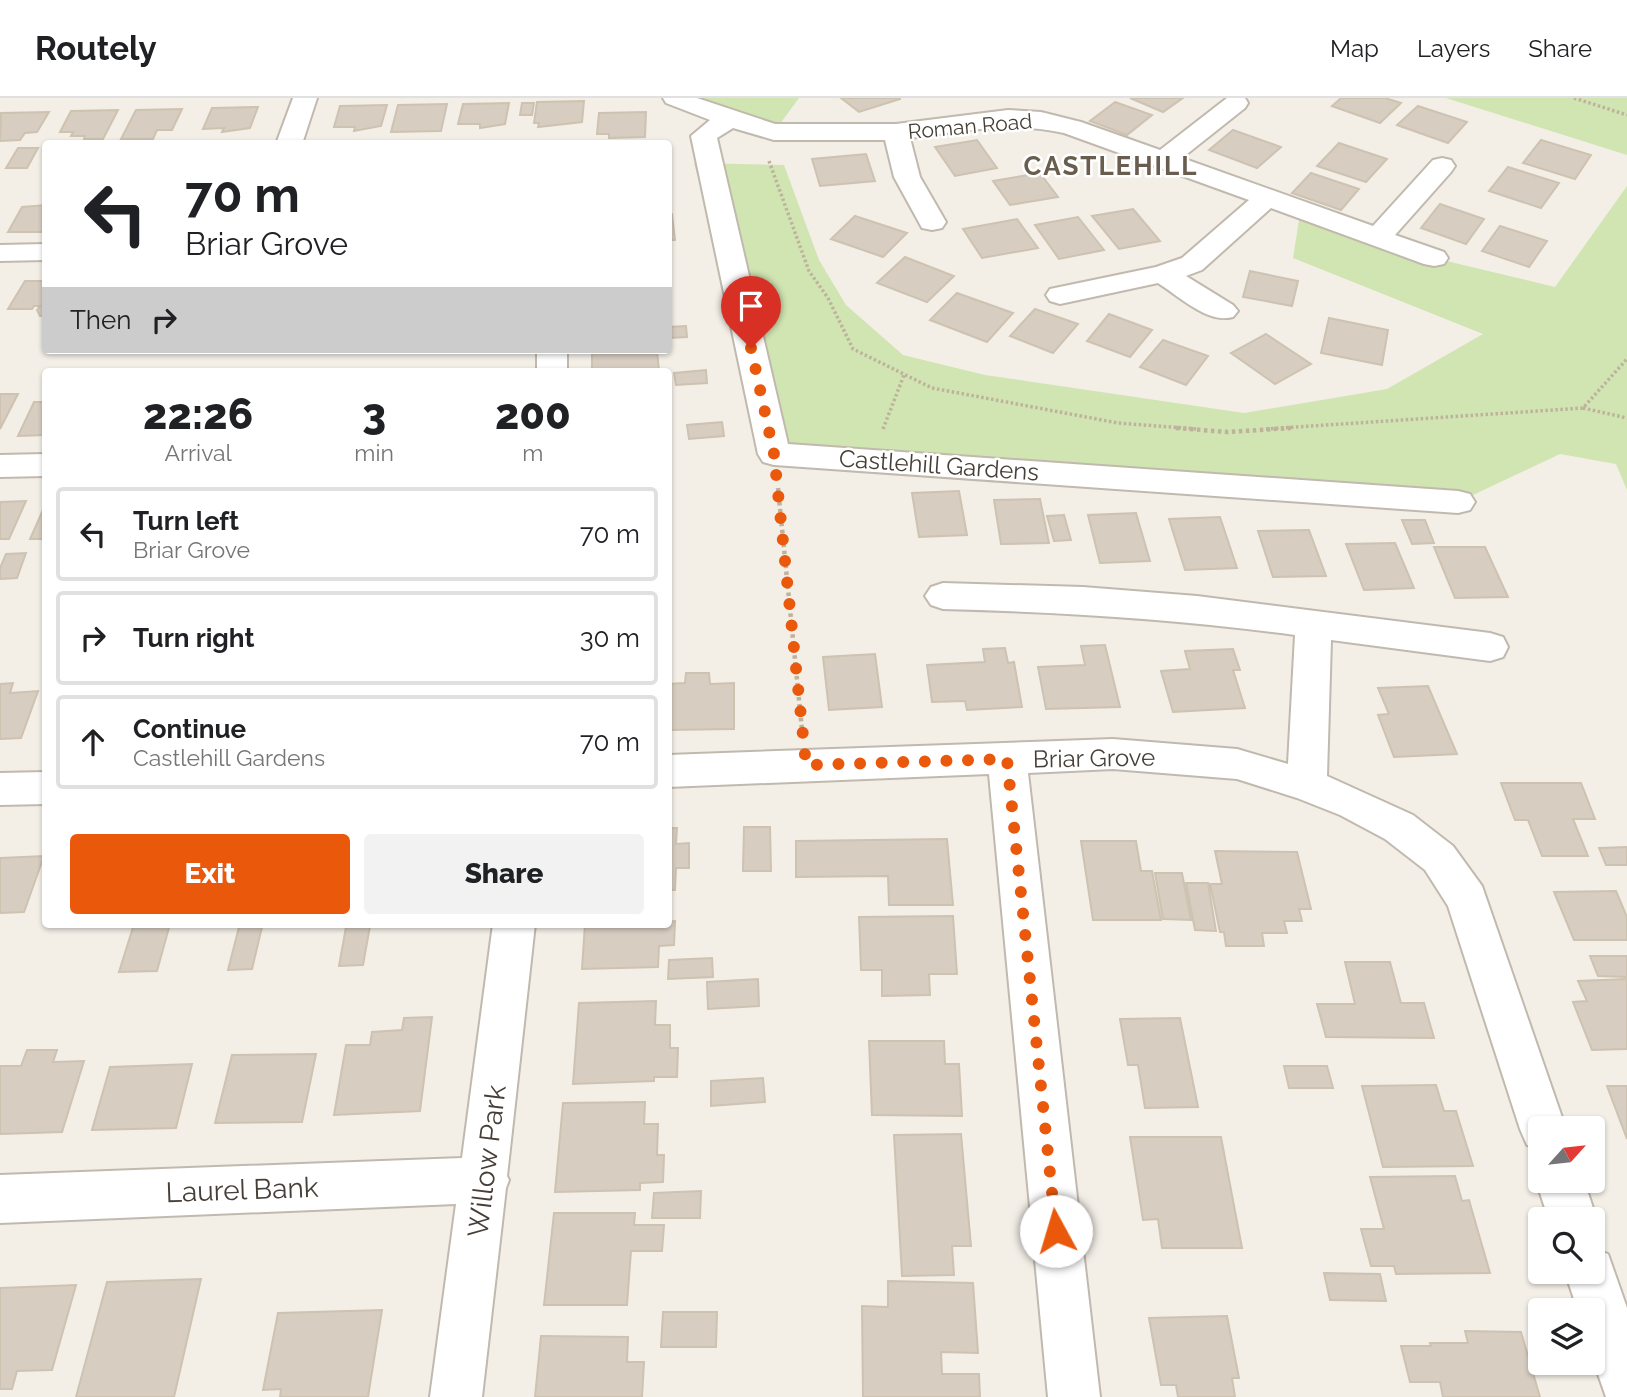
<!DOCTYPE html>
<style>
body{margin:0;font-family:Raleway,sans-serif;background:#f2f2f2;color:#202124;height:100vh;display:flex;flex-direction:column;font-size:26px;white-space:nowrap}
*{box-sizing:border-box;margin:0}
p{font-size:23px;color:#757577}
.icon{flex:none;width:38px;height:38px;fill:none;stroke:currentColor;stroke-width:2;stroke-linecap:round;stroke-linejoin:round}
.map{position:relative;flex:1;overflow:hidden}
.panel{position:absolute;left:42px;top:270px;width:630px;height:560px;display:flex;flex-direction:column;background:#fff;border-radius:7px;box-shadow:0 2px 5px #0004}
.panel>*{flex:none}
.banner{position:absolute;left:42px;top:42px;width:630px;height:214px;border-radius:7px;box-shadow:0 2px 5px #0004;background:#fff;color:#202124;overflow:hidden}
.needle{width:46px;rotate:63deg}
.buttons{position:absolute;left:1528px;top:1018px;display:grid;gap:14px}
.buttons a{display:grid;place-items:center;width:77px;height:77px;border-radius:7px;background:#fff;box-shadow:0 2px 5px #0004;font-size:35px}
.pin{position:absolute;display:grid;place-items:center;width:60px;height:60px;color:#fff;margin:-72px -30px;border-radius:50% 50% 50% 0;rotate:-45deg;box-shadow:0 0 7px #0007}
.pin .icon{rotate:45deg}
.me{position:absolute;width:77px;margin:-38px;rotate:354deg;stroke-linejoin:round;filter:drop-shadow(0 0 5px #0008)}
.turn{display:flex;align-items:center;gap:24px;height:147px;padding:0 28px;font-size:32px}
.turn .icon{width:91px;height:91px;stroke-width:2.5}
.turn b{display:block;font-size:49px;line-height:60px}
.then{display:flex;align-items:center;height:66px;padding:0 28px;background:#0003;gap:14px;font-size:26px}
.eta{display:flex;justify-content:space-evenly;align-items:center;height:119px;text-align:center}
.eta b{font-size:42px;font-weight:800;line-height:49px}
.action{display:flex;gap:14px;margin-top:auto;padding:14px 28px}
.action a{flex:1;height:80px;border-radius:7px;background:#ea580c;color:#fff;font-size:28px;font-weight:800;line-height:80px;text-align:center}
.action a+a{background:#f2f2f2;color:#202124}
ul{padding:0;list-style:none}
li{display:flex;align-items:center;gap:21px;height:94px;margin:0 14px 10px;padding:0 14px;border:4px solid #e0e0e0;border-radius:7px}
li div{flex:1}
li b{display:block;font-size:26px}
li em{font-style:normal}
header{display:flex;align-items:center;gap:42px;box-sizing:border-box;height:98px;padding:0 35px;background:#fff;border-bottom:2px solid #e0e0e0}
header strong{font-size:33px}
nav{display:flex;gap:38px;margin-inline-start:auto;font-size:24px}
.map>svg:first-child{display:block}
.green{fill:#d0e5b2}
.building{fill:#d7cdc0;stroke:#cec2b1;stroke-width:2}
.lines{fill:none;stroke-linecap:round;stroke-linejoin:round}
.minor-casing{stroke:#c1b9ad;stroke-width:4}
.path-far1{stroke:#bfb29c;stroke-width:3.5;stroke-dasharray:2.5 2.5;stroke-linecap:butt}
.path{stroke:#bfb29c;stroke-width:4.5;stroke-dasharray:3.5 3.5;stroke-linecap:butt}
.minor{fill:#fff;fill-rule:evenodd}
.route{stroke:#ea580c;stroke-width:12;stroke-dasharray:0 21.6}
.labels{text-anchor:middle;dominant-baseline:central;stroke-width:5;stroke-linejoin:round;paint-order:stroke}
.far-street-label{font-size:21px;fill:#463f37;stroke:#fff}
.street-label{font-size:24px;fill:#463f37;stroke:#fff}
.far-district-label{font-size:26px;font-weight:bold;letter-spacing:2px;fill:#685d4e;stroke:#fff}
.near-street-label{font-size:28px;fill:#463f37;stroke:#fff}
</style>
<header>
<strong>Routely</strong>
<nav><a>Map</a><a>Layers</a><a>Share</a></nav>
</header>
<div class="map">
<svg width="1627" height="1299" viewBox="0 0 1627 1299">
<rect width="100%" height="100%" fill="#f3efe7"/>
<!-- green -->
<path class="green" d="M695,0h104l-25,34z
M1446,0h181v57z
M694,65l90,2 35,95 27,45 57,50 82,20 259,38 143,-24 96,-55 -190,-76 6,-38 79,17 56,21 121,29 72,-101v304l-11,-26 -56,-10 -102,48 -684,-48z"/>
<!-- building -->
<path class="building" d="M841,0h59v1l-41,13z
M1130,0h53l-20,14z
M1341,0h44l16,5 -21,20 -48,-17z
M584,3l-2,21 -44,5 1,-4h-5l3,-21z
M1115,4l37,13 -25,20 -37,-14z
M509,5l-4,21 -25,4v-4h-22l5,-20z
M522,5h12l-2,12h-12z
M447,6l-6,27 -50,1 7,-27z
M387,7l-6,21 -27,5 1,-4h-21l6,-21z
M1418,8l49,16 -19,21 -51,-18z
M258,9l-8,21 -28,4 2,-4 -21,1 9,-21z
M182,11l-10,21h-15l-4,9h-32l15,-29z
M118,12l-15,29h-19l1,-3h-14l2,-4h-13l11,-21z
M49,14l-12,20 -12,1 -5,7 -20,1 1,-28z
M646,14l-1,25 -36,1v-4h-12l2,-21z
M1233,32l48,17 -24,21 -48,-18z
M977,42l20,28 -42,8 -20,-29z
M1541,42l50,15 -16,24 -52,-16z
M1339,45l48,16 -21,23 -49,-16z
M18,50h20l-11,20h-21z
M866,56l9,27 -55,5 -8,-27z
M1508,69l51,16 -18,25 -52,-17z
M1040,75l18,24 -48,8 -17,-24z
M1311,75l48,16 -18,21 -49,-17z
M1440,106l44,15 -18,25 -45,-16z
M46,107v27h-38l14,-25z
M1133,111l27,32 -41,8 -27,-33z
M668,116h4l3,26h-7z
M855,118l52,17 -24,24 -52,-18z
M1078,119l26,33 -45,9 -24,-34z
M1017,121l21,29 -56,10 -19,-29z
M1500,128l47,15 -18,26 -47,-16z
M905,159l49,19 -27,26 -50,-19z
M1250,173l48,10 -6,25 -49,-9z
M25,183h21v35h-6l-3,-6 3,-4h-6l-2,3h-24z
M957,195l56,20 -26,29 -57,-22z
M1035,211l43,15 -25,29 -43,-17z
M1109,216l43,16 -22,27 -43,-16z
M1329,220l59,12 -6,35 -61,-12z
M686,228l1,11 -19,1v-11z
M1266,236l45,30 -36,20 -44,-31z
M1163,242l45,16 -22,29 -46,-18z
M592,252h65l2,21h-67z
M706,272l1,13 -31,2 -2,-12z
M0,296h18l-18,35z
M34,304h12v33l-28,1z
M722,324l2,14 -35,3 -2,-14z
M959,393l8,44 -48,2 -7,-44z
M1040,401l9,44 -48,1 -7,-44z
M26,403l-17,38h-9v-37z
M46,405v36h-16z
M1136,415l14,48 -50,2 -12,-48z
M1064,417l7,25 -17,1 -7,-25z
M1220,419l17,51 -52,2 -16,-51z
M1402,422h23l9,23 -22,1z
M1309,432l17,46 -53,1 -15,-46z
M1395,445l19,45 -50,2 -18,-46z
M1434,449h51l23,50 -53,1z
M26,455l-9,25 -17,1v-11l6,-14z
M1105,547l15,62 -74,2 -8,-42 47,-2 -4,-19z
M1005,550l3,15 6,-1 8,45 -55,3 -2,-9 -33,1 -5,-37 58,-3 -2,-13z
M1233,551l7,21h-7l12,38 -72,4 -12,-41 29,-2 -5,-18z
M875,556l7,53 -53,3 -6,-53z
M686,575h23l1,11 24,-1v46l-66,1v-46l17,-1z
M13,585l-3,10 28,-2 -17,47 -21,1v-55z
M1428,588l29,68 -63,3 -16,-42 11,-1 -11,-26z
M1501,685h80l14,36h-22l15,37h-46l-14,-36h-13z
M744,729h26l1,44h-28z
M668,730h9l-1,16 13,-1v25h-13l-1,22h-7z
M947,741l6,66h-64l-1,-29 -92,1v-36z
M1081,743h55l5,30h11l9,49h-68z
M1627,749v18h-21l-7,-17z
M1215,753l82,1 14,57h-12l3,12h-18l3,12h-25l2,13h-38l-2,-14h-4l-10,-48h12z
M44,758l-20,56 -24,1v-55z
M1155,775h27l9,47 -28,-1z
M1186,785h22l8,48 -21,-1z
M1616,793l11,26v23h-53l-20,-48z
M953,818l4,58h-28l1,21 -48,1v-26h-21l-2,-53z
M675,823l-1,24 -15,1 -1,21 -76,2 3,-45h83v-2z
M134,826h36l-13,47 -38,1z
M370,828l-7,39 -24,1 7,-39z
M239,829h23l-10,42 -24,1z
M1590,858h37v21l-29,-1z
M712,860l1,19 -45,2 1,-19z
M1345,864h45l11,41h23l10,35 -108,-1 -9,-33h38z
M758,881l1,27 -51,3 -1,-27z
M1627,881v70l-35,1 -19,-48 14,-1 -9,-20z
M656,903l-1,24h15v23h8l-1,29h-23v4l-81,3 6,-81z
M432,919l-12,94 -86,4 12,-70h24l2,-13 30,-2 2,-12z
M1180,920l18,89 -53,1 -7,-43h-10l-8,-46z
M869,943h75l1,23h14l3,52 -90,-1z
M27,952h30l-4,12 31,-1 -22,71 -62,2v-68h21z
M316,956l-14,68 -87,1 17,-68z
M192,966l-16,64 -84,2 18,-63z
M1284,968h43l6,22h-44z
M763,980l2,24 -54,4v-25z
M1436,987l8,26h12l17,55 -90,1 -21,-81z
M1607,988h20v53z
M645,1004l-1,22h14l-1,31h7l-1,27 -23,1v7l-85,2 8,-89z
M961,1036l10,112h-19l2,29 -52,1 -8,-141z
M1130,1039h91l21,111h-80l-4,-29 -15,1z
M1455,1078l7,25 7,-1 21,73 -94,1 -2,-8h-23l-10,-37h23l-14,-52z
M701,1093l-1,27h-48l2,-25z
M554,1115h81l-1,12h30l-2,26h-31l-4,54h-83z
M1324,1175l56,1 6,27 -56,-1z
M201,1181l-27,118h-98l31,-115z
M888,1183l85,2 5,70 -37,-1 1,22h37l1,23h-117l-1,-91 26,1z
M76,1187l-24,85 -35,1 -5,18h-12v-101z
M382,1212l-14,87h-88l1,-8 -18,1 15,-77z
M663,1214h54l-1,35h-55z
M1227,1218l12,62h-7l3,19h-57l-2,-12h-15l-12,-67z
M1465,1233l56,1 19,65h-97l-3,-15h-30l-9,-36h30l-1,-3h38z
M541,1238l87,1 -1,25h17l-2,35h-107z"/>
<g class="lines">
<!-- minor casing -->
<g class="minor-casing">
<path id="minor" d="M293,0h24l-15,46h-26z
M663,0h34l78,26h121l112,-14 33,2 40,10 79,28 67,-52h18l3,5 -3,5 -63,50 191,68 60,-66 9,-2 9,2 4,6 -4,6 -56,63 49,17 4,6 -4,6 -10,2 -10,-2 -153,-56 -69,62 -16,6 47,29 5,6 -5,6c-25,7 -53,-20 -75,-34l-98,21 -10,-3 -4,-6 4,-6 106,-22 26,-9 67,-58 -185,-67c-52,-12 -102,-2 -154,5l10,39 26,45 -4,6 -10,2 -10,-2 -28,-51 -9,-37h-111l-41,-12 -16,10 71,306 670,47 12,3 5,8 -5,8 -12,3 -684,-48 -11,-3 -5,-8 -67,-318 19,-16 -44,-17z
M46,146v16l-46,1v-16z
M537,252h30v21h-30z
M46,356v22l-46,1v-22z
M943,485l140,4 114,9 293,37 13,4 5,10 -5,10 -13,4 -159,-21 -4,136 86,39 40,31 29,40 84,243h-26v21l-13,-5 -7,-16 -72,-223 -23,-36 -40,-31 -45,-24 -43,-17 -60,-19 -124,-10 -85,4 72,624h-52l-59,-623 -321,13v-32l445,-16 124,10 51,15 7,-129c-118,-16 -234,-23 -352,-26l-12,-4 -6,-9 6,-9z
M46,674v32l-46,1v-32z
M493,826h42l-28,252 2,4 -3,8 -24,209h-52l26,-193 -456,19v-48l462,-17z
M1540,1074v9h44l13,39 -5,11v-11h-43l-13,-39z
M1592,1150l16,6 19,54v89h-21l-14,-40v-46h-14l-13,-39h27z"/>
</g>
<!-- path-far1 -->
<path class="path-far1" d="M1574,0l53,17
M769,63l40,110 19,27 25,51 79,39 186,35 79,6
M1583,310l44,10
M883,331l21,-54
M1266,331l317,-21 44,-49"/>
<!-- path -->
<path class="path" d="M1176,330l52,4 63,-4
M778,390l24,242"/>
<!-- minor -->
<use href="#minor" class="minor"/>
</g>
<g class="lines">
<!-- route -->
<path class="route" d="M751,250l23,106 32,311 201,-6 49,472"/>
</g>
<g class="labels">
<!-- far-street labels -->
<g class="far-street-label">
<text transform="translate(970 28) rotate(-5)">Roman Road</text>
</g>
<!-- street labels -->
<g class="street-label">
<text transform="translate(939 367) rotate(4)">Castlehill Gardens</text>
<text transform="translate(1094 660) rotate(-1)">Briar Grove</text>
</g>
<!-- far-district labels -->
<g class="far-district-label">
<text x="1111" y="68">CASTLEHILL</text>
</g>
<!-- near-street labels -->
<g class="near-street-label">
<text transform="translate(487 1063) rotate(-83)">Willow Park</text>
<text transform="translate(242 1092) rotate(-2)">Laurel Bank</text>
</g>
</g>
</svg>
<div class="buttons">
<a><svg class="needle" viewBox="-14 -14 28 28"><path d="M0-13l5 13h-10z" fill="#e53935"/><path d="M0 13l5-13h-10z" fill="#757577"/></svg></a>
<a><svg class="icon" aria-label="search" viewBox="0 0 24 24"><circle cx="10" cy="10" r="6"/><path d="M15 15l6 6"/></svg></a>
<a><svg class="icon" aria-label="layers" viewBox="0 0 24 24"><path d="M12 4l9 5-9 5-9-5zM3 14l9 5 9-5"/></svg></a>
</div>
<div class="pin" style="left:751px;top:250px;background:#d93025"><svg class="icon" aria-label="arrive" viewBox="0 0 24 24"><path d="M6 21V4h12l-3 4 3 4H6"/></svg></div>
<svg class="me" style="left:1056px;top:1133px" viewBox="-20 -20 40 40"><circle r="19" fill="#fff"/><path d="M0-13L10 11 0 6-10 11z" fill="#ea580c"/></svg>
<div class="banner">
<div class="turn"><svg class="icon" aria-label="left" viewBox="0 0 24 24"><path d="M17 20v-9H6M10 6l-5 5 5 5"/></svg><div><b>70 m</b>Briar Grove</div></div>
<div class="then">Then<svg class="icon" aria-label="right" viewBox="0 0 24 24"><path d="M7 20v-9h11M14 6l5 5-5 5"/></svg></div>
</div>
<section class="panel">
<div class="eta">
<div><b>22:26</b><p>Arrival</p></div>
<div><b>3</b><p>min</p></div>
<div><b>200</b><p>m</p></div>
</div>
<ul>
<li><svg class="icon" aria-label="left" viewBox="0 0 24 24"><path d="M17 20v-9H6M10 6l-5 5 5 5"/></svg><div><b>Turn left</b><p>Briar Grove</p></div><em>70 m</em></li>
<li><svg class="icon" aria-label="right" viewBox="0 0 24 24"><path d="M7 20v-9h11M14 6l5 5-5 5"/></svg><div><b>Turn right</b></div><em>30 m</em></li>
<li><svg class="icon" aria-label="ahead" viewBox="0 0 24 24"><path d="M12 20V5M6 11l6-6 6 6"/></svg><div><b>Continue</b><p>Castlehill Gardens</p></div><em>70 m</em></li>
</ul>
<div class="action"><a>Exit</a><a>Share</a></div>
</section>
</div>
